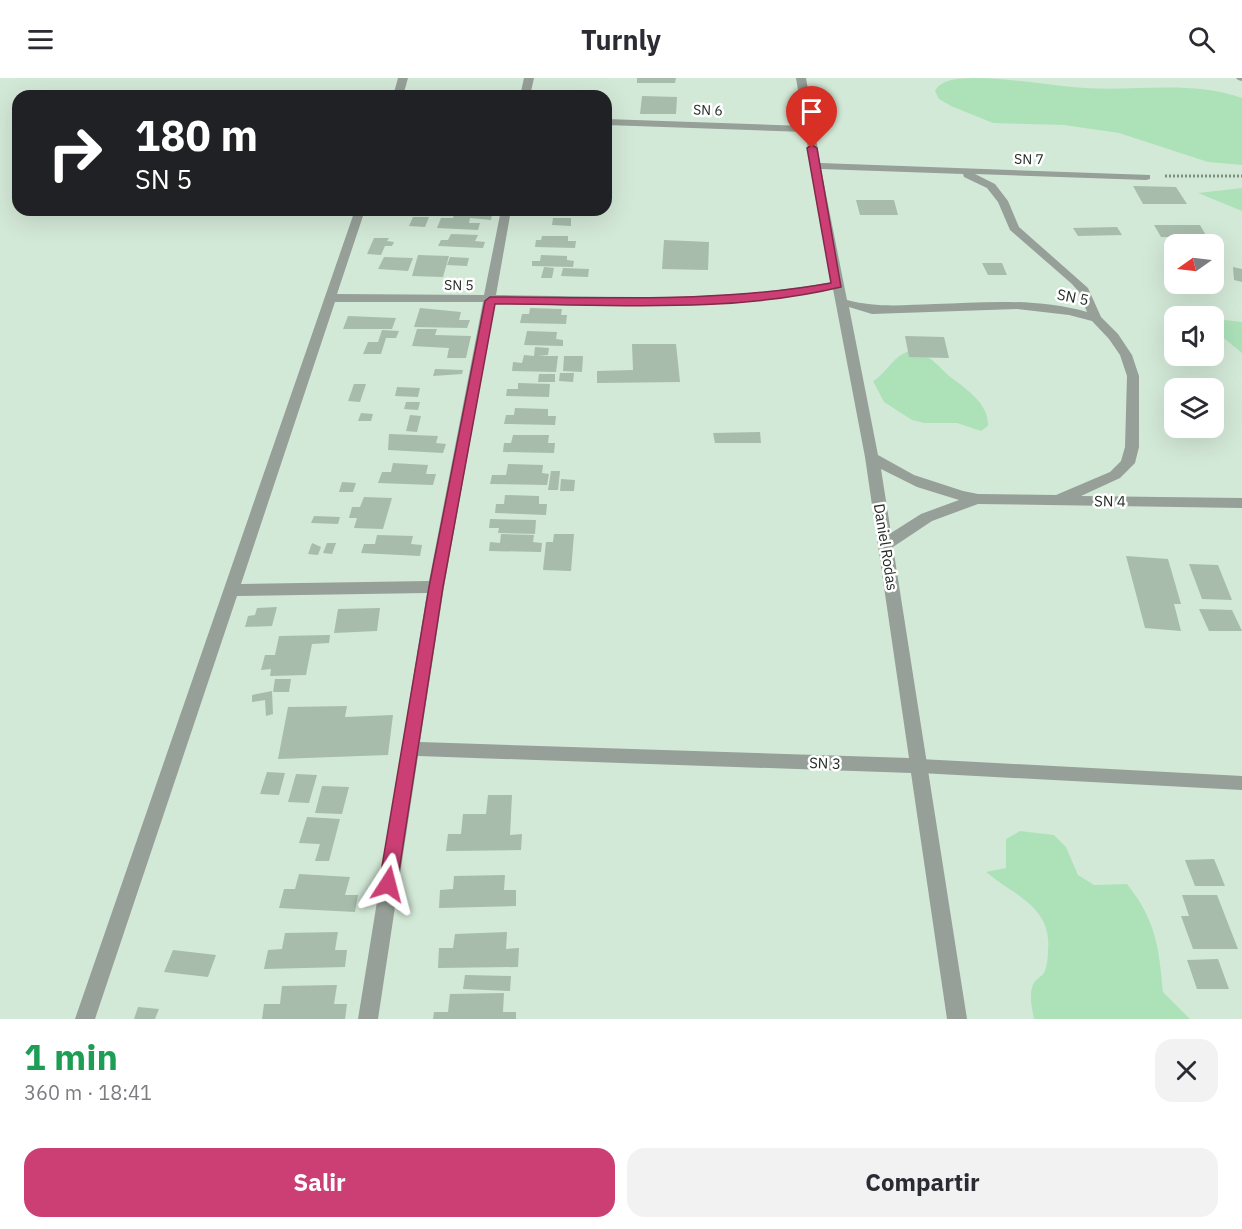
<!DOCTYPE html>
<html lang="es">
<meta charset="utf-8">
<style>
body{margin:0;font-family:"IBM Plex Sans",sans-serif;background:#f2f2f3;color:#2b2b33;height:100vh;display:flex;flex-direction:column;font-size:22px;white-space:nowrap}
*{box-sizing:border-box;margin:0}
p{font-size:20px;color:#7c7c81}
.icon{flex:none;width:33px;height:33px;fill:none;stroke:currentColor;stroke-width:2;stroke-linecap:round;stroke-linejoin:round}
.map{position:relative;height:941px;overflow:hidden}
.panel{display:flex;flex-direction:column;background:#fff;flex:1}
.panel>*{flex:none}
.banner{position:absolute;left:12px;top:12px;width:600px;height:126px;border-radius:18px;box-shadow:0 6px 24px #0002;background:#202124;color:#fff;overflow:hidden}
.needle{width:39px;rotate:256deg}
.tools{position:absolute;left:1164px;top:156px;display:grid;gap:12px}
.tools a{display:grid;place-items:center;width:60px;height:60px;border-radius:12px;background:#fff;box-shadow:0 6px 24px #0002;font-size:30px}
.pin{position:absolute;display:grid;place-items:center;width:51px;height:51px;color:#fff;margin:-62px -26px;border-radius:50% 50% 50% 0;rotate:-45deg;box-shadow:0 0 6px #0007}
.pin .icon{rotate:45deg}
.me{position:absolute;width:66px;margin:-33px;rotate:9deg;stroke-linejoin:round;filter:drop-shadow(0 0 4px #0008)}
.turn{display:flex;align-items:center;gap:21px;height:126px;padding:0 24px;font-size:27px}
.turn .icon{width:78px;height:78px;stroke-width:2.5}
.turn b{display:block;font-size:42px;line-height:51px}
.round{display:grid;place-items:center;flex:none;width:63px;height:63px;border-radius:18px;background:#f2f2f3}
.summary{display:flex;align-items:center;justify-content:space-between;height:102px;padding:0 24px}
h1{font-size:36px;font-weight:700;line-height:45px;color:#1e9e55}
.primary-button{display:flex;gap:12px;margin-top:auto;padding:12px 24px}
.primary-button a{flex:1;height:69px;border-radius:18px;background:#cb3f74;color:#fff;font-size:24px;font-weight:700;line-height:69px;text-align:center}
.primary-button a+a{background:#f2f2f3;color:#2b2b33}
header{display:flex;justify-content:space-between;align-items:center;height:78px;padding:0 24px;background:#fff;font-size:27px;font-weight:700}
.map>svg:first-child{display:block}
.green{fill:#ade2b9}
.building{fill:#a7bcab}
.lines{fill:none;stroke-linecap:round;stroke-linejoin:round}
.path{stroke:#7f8e82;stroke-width:3;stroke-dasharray:2 2;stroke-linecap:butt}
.lane{fill:#969f98;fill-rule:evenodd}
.street{fill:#969f98;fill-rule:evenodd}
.route{fill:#cb3f74;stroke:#84294b;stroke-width:1.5}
.labels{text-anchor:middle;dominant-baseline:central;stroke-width:5;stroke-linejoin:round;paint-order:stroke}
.far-street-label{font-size:14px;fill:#242c26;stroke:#fff}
.street-label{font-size:15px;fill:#242c26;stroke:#fff}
</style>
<header><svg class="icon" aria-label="menu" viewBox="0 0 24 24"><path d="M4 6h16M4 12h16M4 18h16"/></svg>Turnly<svg class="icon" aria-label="search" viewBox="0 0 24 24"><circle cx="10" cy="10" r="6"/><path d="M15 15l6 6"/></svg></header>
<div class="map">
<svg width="1242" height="941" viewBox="0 0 1242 941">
<rect width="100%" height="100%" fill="#d3e9d7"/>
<!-- green -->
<path class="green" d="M973,0c34,0 66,6 100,9 56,6 115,-8 169,11v67l-34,-3 -89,-29 -55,-8 -71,-2 -42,-17 -12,-7 -4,-8c7,-13 24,-12 38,-13z
M1242,110v23l-44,-18z
M1225,242l17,2v31l-28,-23v-5z
M909,273c19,1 26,12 39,24 16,13 41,27 40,51l-7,5 -24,-8h-33l-12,-3 -28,-18 -11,-21c14,-8 19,-24 36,-30z
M1020,753l34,4 12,12 12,28 16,10 33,-1c29,36 32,64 36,108l27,27h-156c-2,-11 -6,-26 0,-36 2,-4 7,-6 10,-10 3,-6 4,-16 4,-23 4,-43 -33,-54 -62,-78l20,-4v-29z"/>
<!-- building -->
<path class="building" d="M637,0h39l-1,5h-38z
M642,18l35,1 -1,17h-36z
M1133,108l43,1 11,17h-44z
M856,122h38l4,15h-38z
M533,132h25v6h-26z
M454,135l38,1 -1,6 -21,-2 -1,5h11l-2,7 -41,-2 4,-10h12z
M413,139h16l-4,10 -16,-1z
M553,140h18v8l-19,-1z
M1154,147h46l7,12h-46z
M1117,149l5,8 -44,1 -5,-8z
M451,156l27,1 -3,6 10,1 -2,6 -45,-2 3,-6h7z
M542,158h26v5h8l-1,7 -40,-1 1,-7h5z
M374,160h15l-2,3 7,1 -2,4h-7l-4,9 -14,-1z
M664,162l45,2 -1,28 -46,-1z
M418,177l31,1 -6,21 -31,-1z
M541,177l26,1v4l7,1 -1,6 -41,-1v-5h8z
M384,179l29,1 -5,13 -30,-2z
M450,179l19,1 -2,8 -20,-1z
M982,185h20l5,12h-19z
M544,189l10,1 -2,10h-11z
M1233,189l9,2v13l-8,-2z
M563,190l26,1 -1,8 -27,-1z
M420,230l41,4 -2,8h11l-3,8 -53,-1z
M530,230l32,1 -1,6h6l-1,9 -46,-1 2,-9h7z
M348,238l48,2 -4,11h-49z
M417,251h20l-2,6 36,1 -5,22h-19l2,-10 -37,-2z
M382,252l17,1 -3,7h-10l-5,16h-18l5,-12h10z
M527,253l30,1 -1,7 7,1v6l-39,-1z
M905,258l39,1 5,21 -40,-1z
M632,266h44l4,38 -83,1v-12l36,-1z
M535,269l14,1 -1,7 -10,1h20l-2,16 -44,-1 1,-9 9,1 2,-8 10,1z
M564,278h19l-1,16 -19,-1z
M435,291l28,1 -1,4 -29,2z
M560,295h14l-1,9 -14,-1z
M539,296h16v8h-17z
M518,305l32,1 -1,13 -43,-1 1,-7h11z
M354,306h12l-6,18 -12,-1z
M397,309l23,1 -2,9 -23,-1z
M406,324h14l-2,8 -14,-1z
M515,330l33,1v7h8l-1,9 -51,-1 2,-9h8z
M361,335l12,1 -2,7h-13z
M410,337l11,1 -4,16 -11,-1z
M760,354l1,11h-46l-2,-10z
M389,356l49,2 -2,7 10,1 -3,9 -55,-3z
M513,357h36l-1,8h7l-1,10 -51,-1 1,-9h7z
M393,385l35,2 -2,9h10l-3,11 -55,-2 4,-11h9z
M508,386l35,1 -1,8 7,1 -2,11 -57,-1 2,-9h14z
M551,393h9l-2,19h-10z
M561,401l14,1 -1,11h-14z
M342,404l14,1 -3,9h-14z
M505,417l34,1v8h8l-1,11 -51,-2 1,-9h8z
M364,419l28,1 -9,31 -29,-1 3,-10h-8l3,-11h8z
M314,438l26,1 -2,7 -27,-1z
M490,441l46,1 -1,14 -37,-1 1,-5h-10z
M501,456l33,1 -1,7 9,1 -1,9 -52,-1 1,-9 10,1z
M554,456h20l-3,37 -28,-1 3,-28h7z
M377,457l36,1 -2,8 11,1 -2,11 -59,-3 3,-9h11z
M312,465l9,4 -3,8 -10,-1z
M327,465h9l-4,11 -9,-1z
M1126,478l42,3 13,45h-7l7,27 -36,-3z
M1189,486l29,1 14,35 -30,-1z
M277,529l-5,19 -27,1 3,-11 7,-1 2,-7z
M380,530l-3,23 -43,2 4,-24z
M1199,531l33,1 10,21h-33z
M330,557l-1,8 -17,1 -6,31 -36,1 1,-7 -10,1 4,-15h10l4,-19z
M275,601h16l-2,13h-16z
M272,613l1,23 -7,2 -1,-16 -13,2v-7z
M347,628l-2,11 48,-2 -5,40 -110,4 10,-52z
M267,694l18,1 -6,22 -19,-1z
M296,696l21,1 -8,28 -21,-1z
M322,708l27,1 -7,27 -27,-1z
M488,717h24l-2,40 12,-1 -1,16 -75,1 2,-17h13l2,-20h23z
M307,739l33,2 -11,42h-14l5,-17 -21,-1z
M1214,781l11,27h-30l-10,-26z
M299,796l51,3 -5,18h13l-3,17 -76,-4 5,-19h11z
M505,797l-1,15h12v16l-77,2 1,-18 13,-1 1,-13z
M1182,817h35l21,54h-45l-12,-33h8z
M338,854l-3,18h12l-2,17 -81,2 4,-19 14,-1 3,-16z
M507,854l-1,17 13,-1 -1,19 -80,1 1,-20h14l2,-14z
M173,872l43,5 -8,22 -44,-5z
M1218,881l11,30h-32l-10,-29z
M465,897l46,1 -1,15 -47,-2z
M337,907l-3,19h13l-2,15h-83l2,-15h16l2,-18z
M504,915l-1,19h13v7h-83l1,-7h14l2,-18z
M138,929l21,2 -4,10h-21z"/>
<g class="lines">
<!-- path -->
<path class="path" d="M1165,98h77"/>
<!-- lane -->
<path class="lane" d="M920,681l322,17v14l-322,-17 -6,-2 -2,-5 2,-5z"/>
<!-- street -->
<path class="street" d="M398,0h10l-5,18h-10z
M524,0h10l-4,18h-10z
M796,0h10l14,85 330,12v4l-4,1 -171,-6 20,10 13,17 11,26 69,61 13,29 17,17 14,21 7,21v71l-4,16 -15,15 -39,18 161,2v10l-264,-4 -46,17 -39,26 74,472h-20l-36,-246 -493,-17 -40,263h-20l69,-426 -190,3 -142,423h-20l280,-809h10l-28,84 147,1 17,-85h10l-15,85c112,1 226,8 336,-13l-27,-150 -199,-7v-6l198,7zM821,91l142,5 1,3 23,11 11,14 12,28 62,54 7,8 8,20c-50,-14 -101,-10 -152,-8 -32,1 -57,4 -88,-4zM833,211l32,168 44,301 -489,-16 24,-155 51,-285c113,1 227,8 338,-13zM335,224h148l-54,279 -188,3zM849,229l23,7 145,-5 52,6 23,6 17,18 11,16 7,21 -2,71 -4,14 -11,11 -54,23 -78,-1 -15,-3 -49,-16 -36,-20zM881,391l36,18 42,13 -38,14 -30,19z
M1236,0h6v3l-4,-1z"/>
</g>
<!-- route -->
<path class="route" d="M812,67l5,3 24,139c-112,27 -232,17 -346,17l-52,283 -46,297 -3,5 -6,3 -6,-3 -3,-5 50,-297 56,-286 5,-4c114,0 229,6 341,-14l-24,-135z"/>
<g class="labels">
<!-- far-street labels -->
<g class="far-street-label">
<text transform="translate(708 32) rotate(2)">SN 6</text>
<text transform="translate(1029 81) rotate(1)">SN 7</text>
<text transform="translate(459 207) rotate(1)">SN 5</text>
</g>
<!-- street labels -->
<g class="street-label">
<text transform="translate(1073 219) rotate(11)">SN 5</text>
<text transform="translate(1110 423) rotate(1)">SN 4</text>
<text transform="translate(886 469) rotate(81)">Daniel Rodas</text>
<text transform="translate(825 685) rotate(2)">SN 3</text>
</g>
</g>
</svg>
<div class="tools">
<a><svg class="needle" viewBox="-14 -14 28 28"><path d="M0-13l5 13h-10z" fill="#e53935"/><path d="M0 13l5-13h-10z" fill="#7c7c81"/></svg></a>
<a><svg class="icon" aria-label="sound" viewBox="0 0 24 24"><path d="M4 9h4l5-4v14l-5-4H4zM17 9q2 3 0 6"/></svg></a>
<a><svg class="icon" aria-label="layers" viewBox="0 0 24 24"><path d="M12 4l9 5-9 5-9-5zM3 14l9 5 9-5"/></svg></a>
</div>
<div class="pin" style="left:812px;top:70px;background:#d93025"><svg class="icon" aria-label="arrive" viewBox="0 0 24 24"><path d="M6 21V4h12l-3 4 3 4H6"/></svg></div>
<svg class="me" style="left:388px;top:806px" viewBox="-20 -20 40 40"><path d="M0-17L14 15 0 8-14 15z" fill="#cb3f74" stroke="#fff" stroke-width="4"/></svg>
<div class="banner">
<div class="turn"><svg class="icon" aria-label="right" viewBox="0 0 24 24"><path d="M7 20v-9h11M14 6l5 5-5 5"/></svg><div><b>180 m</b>SN 5</div></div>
</div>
</div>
<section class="panel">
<div class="summary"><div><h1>1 min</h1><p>360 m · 18:41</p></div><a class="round"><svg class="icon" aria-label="close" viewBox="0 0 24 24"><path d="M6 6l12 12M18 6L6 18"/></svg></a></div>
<div class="primary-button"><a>Salir</a><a>Compartir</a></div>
</section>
